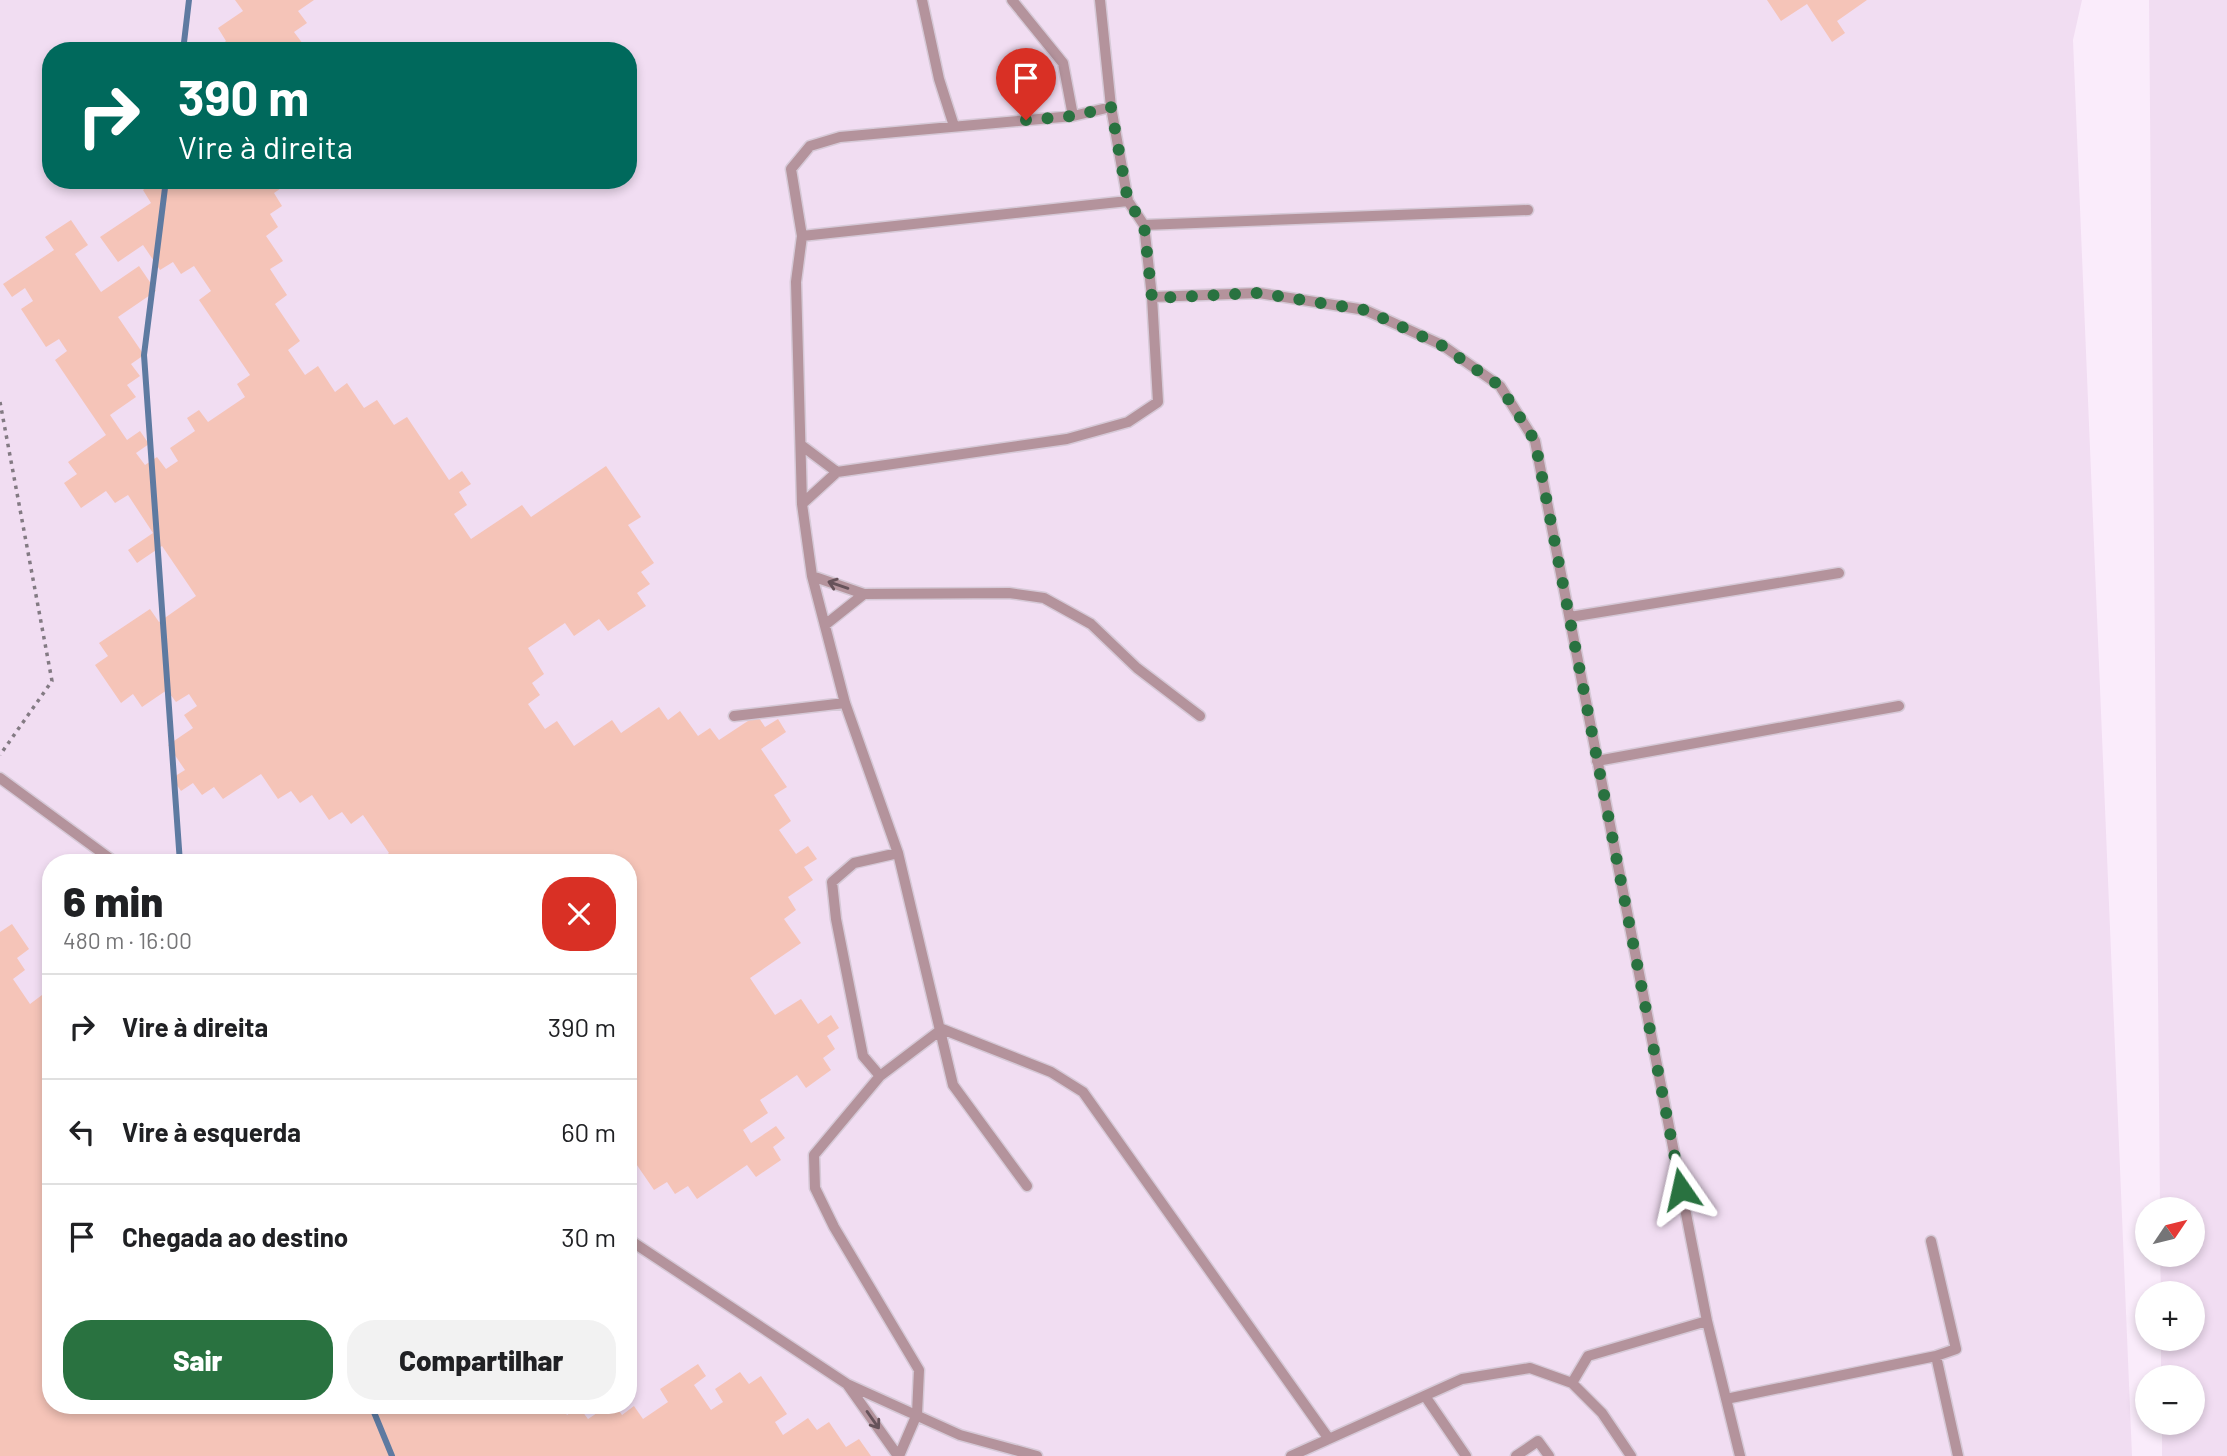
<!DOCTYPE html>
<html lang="pt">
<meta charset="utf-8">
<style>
body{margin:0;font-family:Barlow,sans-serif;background:#f2f2f2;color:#202124;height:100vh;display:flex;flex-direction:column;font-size:26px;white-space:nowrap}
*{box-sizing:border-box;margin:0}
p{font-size:23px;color:#757577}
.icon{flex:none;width:38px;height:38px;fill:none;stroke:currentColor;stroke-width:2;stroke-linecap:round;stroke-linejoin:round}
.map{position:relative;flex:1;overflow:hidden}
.panel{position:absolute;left:42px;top:854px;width:595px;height:560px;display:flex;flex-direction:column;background:#fff;border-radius:28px;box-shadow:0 4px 10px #0003}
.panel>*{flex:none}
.hud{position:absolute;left:42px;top:42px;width:595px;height:147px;border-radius:28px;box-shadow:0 4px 10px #0003;background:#00695c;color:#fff;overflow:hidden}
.needle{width:46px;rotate:55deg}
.controls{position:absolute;left:2135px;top:1197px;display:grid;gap:14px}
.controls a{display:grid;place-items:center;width:70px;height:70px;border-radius:50%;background:#fff;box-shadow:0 4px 10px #0003;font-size:35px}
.pin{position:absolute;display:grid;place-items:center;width:60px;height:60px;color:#fff;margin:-72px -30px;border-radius:50% 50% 50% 0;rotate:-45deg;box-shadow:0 0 7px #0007}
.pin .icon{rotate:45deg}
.me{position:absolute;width:77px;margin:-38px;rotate:349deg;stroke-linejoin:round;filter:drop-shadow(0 0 5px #0008)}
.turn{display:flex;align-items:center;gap:24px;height:147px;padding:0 21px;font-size:32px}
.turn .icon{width:91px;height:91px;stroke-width:2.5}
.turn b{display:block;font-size:49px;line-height:60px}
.round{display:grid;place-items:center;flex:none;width:74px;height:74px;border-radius:28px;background:#f2f2f2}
.head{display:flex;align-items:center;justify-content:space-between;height:119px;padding:0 21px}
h1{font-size:42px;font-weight:800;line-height:52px}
.action{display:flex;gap:14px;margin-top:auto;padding:14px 21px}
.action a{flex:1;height:80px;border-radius:28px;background:#297240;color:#fff;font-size:28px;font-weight:800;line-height:80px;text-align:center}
.action a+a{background:#f2f2f2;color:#202124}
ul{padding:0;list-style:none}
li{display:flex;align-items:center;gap:21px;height:105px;padding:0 21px;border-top:2px solid #e0e0e0}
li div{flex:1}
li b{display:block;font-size:26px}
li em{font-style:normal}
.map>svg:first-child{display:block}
.built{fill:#f1ddf2;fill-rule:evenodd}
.green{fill:#f5c4b8}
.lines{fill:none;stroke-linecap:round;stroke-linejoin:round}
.stream{stroke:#5e7aa1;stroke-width:6}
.service-casing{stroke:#d6c9d7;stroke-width:13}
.path{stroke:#837a83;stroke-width:3.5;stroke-dasharray:3.5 5;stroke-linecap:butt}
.service{stroke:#b4939c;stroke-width:10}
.oneway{stroke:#66525a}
.route{stroke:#297240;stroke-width:12;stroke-dasharray:0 21.6}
</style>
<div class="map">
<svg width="2227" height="1456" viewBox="0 0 2227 1456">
<rect width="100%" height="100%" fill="#faecfb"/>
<!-- built -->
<path class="built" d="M0,0h2082l-9,40 59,1416h-2132zM51,51h577v129h-577zM51,863h577v542h-577z
M2149,0h78v1456h-65v-33h31v-46h-32v-38h32v-46h-32l-1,-38h33v-46h-33z"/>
<!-- green -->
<path class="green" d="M235,0h79l-16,11 9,12 -13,9 9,12 -9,7h-80l12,-10 -8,-13 25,-17z
M1767,0h100l-30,21 8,12 -13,9 -25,-38 -26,17z
M155,180h138l-19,13 8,13 -12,8 8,13 -12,9 17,25 -13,8 17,26 -12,9 25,37 -12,9 17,25 13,-9 17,26 12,-9 17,25 13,-8 17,25 13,-8 42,63 13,-9 9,13 -12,8 8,13 -13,9 17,25 51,-34 9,12 75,-51 35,51 -13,8 26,38 -13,9 9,12 -13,9 9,13 -38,25 -9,-12 -25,17 -9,-13 -37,25 16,26 -12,9 8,12 -12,9 17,25 12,-8 17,25 38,-26 9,13 38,-26 9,13 12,-9 18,25 12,-8 9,12 38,-25 8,12 13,-8 8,13 -25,17 26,38 -13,8 17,26 -12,9 17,24 12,-8 9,13 -13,8 9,13 -25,17 8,13 -12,9 17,24 -51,35 25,37 26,-16 17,25 13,-9 8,13 -12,8 8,13 -12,9 8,12 -25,18 -9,-13 -37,25 8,13 -25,17 8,13 25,-17 9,12 -12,9 8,13 -25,17 -9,-12 -50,34 -9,-13 -13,8 -8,-12 -13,8 -26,-38v-18l4,-3 -4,-6v-262h-251l12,-10 -26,-38 -12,9 -9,-12 -13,8 -17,-25 -12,8 -9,-12 -13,8 -17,-25 -38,25 -9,-12 -12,8 -9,-12 -12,8 -9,-13 13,-8 -17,-25 25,-17 -9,-13 13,-9 -8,-12 -13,8 -9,-12 -25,17 -9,-13 -12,9 -26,-38 13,-9 -9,-13 51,-34 9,13 37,-26 -34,-50 -25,17 -9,-13 25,-17 -25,-38 -13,8 -9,-12 -25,17 -17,-25 13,-9 -9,-12 38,-27 -51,-75 12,-9 -8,-12 -13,8 -25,-38 12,-8 -8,-13 -13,9 -9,-13 51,-34 -9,-13 26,-17 17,25 -13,9 26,38 38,-26 17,25 -38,26 26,38 -13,9 9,12 -13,9 9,12 -26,18 17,25 13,-9 9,13 -13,9 9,12 12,-8 9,12 12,-8 -8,-13 25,-17 -8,-13 12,-8 9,12 37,-25 -8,-13 13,-9 -51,-75 12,-9 -17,-25 -13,8 -8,-12 -13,8 -17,-25 -25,17 -18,-25 51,-34 -8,-13z
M12,924l17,25 -12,9 8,12 -12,9 17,25 12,-9 9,13v397h509l7,10 12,-8 9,12 21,-14h6l7,10 12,-9 9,13 25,-17 -8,-13 38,-25 8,12 -12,9 17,25 12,-8 -8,-13 25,-17 9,12 12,-8 26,38 -12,8 8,13 25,-17 9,12 12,-8 17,25 13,-8 12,17h-871v-524z"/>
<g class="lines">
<!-- stream -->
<path class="stream" d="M183,51l6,-51
M166,180l-22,175 36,508
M371,1405l21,51"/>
<!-- service casing -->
<g class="service-casing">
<path id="service" d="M922,0l17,79 15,47
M1012,0l51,63 10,53
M1100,0l11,107
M1144,225l384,-15
M802,236l326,-35 16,24 8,72 6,105 -30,20 -61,17 -230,33
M1152,297l107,-4 106,17 77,35 58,41 35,55 172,880 33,135
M801,445l36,27 -35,32
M812,576l52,18 -39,31
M864,594l145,-1 35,5 47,26 46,44 63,48
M1570,617l269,-44
M734,716l111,-13
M1597,761l302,-55
M0,778l116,85
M942,1029l109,43 32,20 246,347
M880,1076l-17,-20 -27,-137 -4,-37 22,-19 44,-10
M1027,1186l-74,-101 -55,-232 -53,-150 -33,-127 -10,-72 -6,-222 6,-46 -11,-67 19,-23 30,-9 233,-21 38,-9 17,94
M628,1239l219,145 113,51 77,21
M1936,1356l22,100
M1572,1383l16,-27 119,-35
M847,1384l51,72
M1425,1396l41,60
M1726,1399l210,-43 20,-7 -25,-108
M899,1456l18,-42 2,-44 -85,-143 -19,-39 -1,-33 66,-79 62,-47
M1291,1456l171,-77 68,-11 42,15 30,30 29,43
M1516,1456l22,-15 11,15"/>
</g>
<!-- path -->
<path class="path" d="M0,402l52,279 -52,74"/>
<!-- service -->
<use href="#service" class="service"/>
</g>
<!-- one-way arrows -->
<defs><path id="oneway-shaft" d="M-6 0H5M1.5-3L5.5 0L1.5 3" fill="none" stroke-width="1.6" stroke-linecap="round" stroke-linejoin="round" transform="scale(1.75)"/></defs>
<g class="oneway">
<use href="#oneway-shaft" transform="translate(838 585) rotate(-161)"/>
<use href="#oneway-shaft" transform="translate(873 1420) rotate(55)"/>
</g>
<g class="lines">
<!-- route -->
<path class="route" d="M1026,120l47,-4 38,-9 17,94 16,24 8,73 107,-5 106,17 76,35 59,41 35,55 146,748"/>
</g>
</svg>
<div class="controls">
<a><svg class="needle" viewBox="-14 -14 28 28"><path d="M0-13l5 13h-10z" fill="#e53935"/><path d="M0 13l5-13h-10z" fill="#757577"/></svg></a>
<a>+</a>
<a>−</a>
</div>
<div class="pin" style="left:1026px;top:120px;background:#d93025"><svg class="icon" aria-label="arrive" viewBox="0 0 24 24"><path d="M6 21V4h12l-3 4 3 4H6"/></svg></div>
<svg class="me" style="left:1681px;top:1189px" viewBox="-20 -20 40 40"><path d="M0-17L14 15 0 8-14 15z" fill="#297240" stroke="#fff" stroke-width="4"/></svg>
<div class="hud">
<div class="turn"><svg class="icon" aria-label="right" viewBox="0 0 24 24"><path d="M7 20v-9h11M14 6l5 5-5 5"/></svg><div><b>390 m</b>Vire à direita</div></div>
</div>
<section class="panel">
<div class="head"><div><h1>6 min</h1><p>480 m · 16:00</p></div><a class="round" style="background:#d93025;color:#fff"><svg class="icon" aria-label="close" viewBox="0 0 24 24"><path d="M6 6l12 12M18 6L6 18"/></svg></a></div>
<ul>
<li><svg class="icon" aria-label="right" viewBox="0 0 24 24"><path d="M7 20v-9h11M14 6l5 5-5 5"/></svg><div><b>Vire à direita</b></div><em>390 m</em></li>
<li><svg class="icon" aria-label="left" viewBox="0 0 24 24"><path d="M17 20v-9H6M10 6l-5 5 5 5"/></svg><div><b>Vire à esquerda</b></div><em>60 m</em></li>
<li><svg class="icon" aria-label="arrive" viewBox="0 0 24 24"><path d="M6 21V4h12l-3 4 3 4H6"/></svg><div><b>Chegada ao destino</b></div><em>30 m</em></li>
</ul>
<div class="action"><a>Sair</a><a>Compartilhar</a></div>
</section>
</div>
